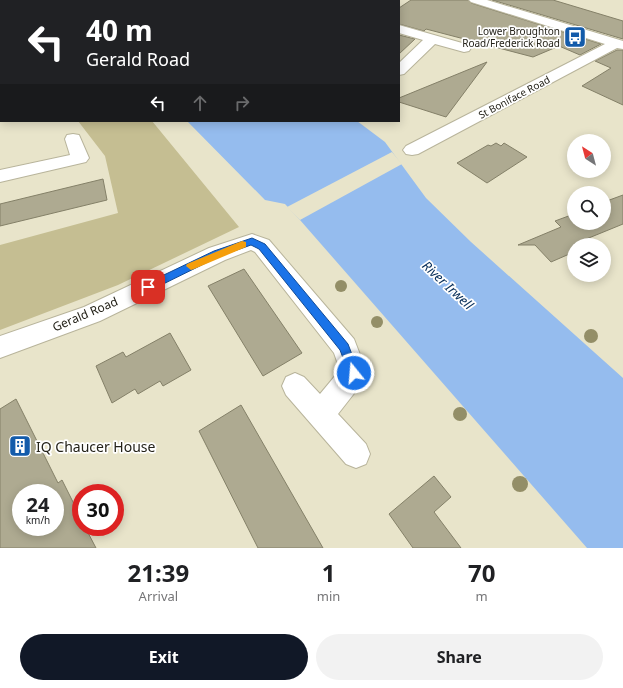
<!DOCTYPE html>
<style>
body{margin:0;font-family:"Noto Sans",sans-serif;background:#f2f2f2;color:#202124;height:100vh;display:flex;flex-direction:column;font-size:15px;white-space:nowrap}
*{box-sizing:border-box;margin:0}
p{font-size:13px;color:#757577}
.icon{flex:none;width:22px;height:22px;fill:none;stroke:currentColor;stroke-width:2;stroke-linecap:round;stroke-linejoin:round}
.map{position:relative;height:548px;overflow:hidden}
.sheet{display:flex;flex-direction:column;background:#fff;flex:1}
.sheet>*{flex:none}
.top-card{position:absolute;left:0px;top:0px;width:400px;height:122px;box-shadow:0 2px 10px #0003;background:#202124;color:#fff;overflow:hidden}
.needle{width:26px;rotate:324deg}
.fabs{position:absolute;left:567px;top:134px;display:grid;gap:8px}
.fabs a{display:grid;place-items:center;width:44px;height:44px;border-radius:50%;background:#fff;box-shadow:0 2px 10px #0003;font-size:20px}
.speed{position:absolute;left:12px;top:484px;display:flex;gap:8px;font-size:20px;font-weight:700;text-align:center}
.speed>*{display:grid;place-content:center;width:52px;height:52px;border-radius:50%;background:#fff;box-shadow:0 2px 10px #0003;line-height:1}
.speed small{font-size:10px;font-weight:400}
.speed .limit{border:6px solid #d22;background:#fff;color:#111}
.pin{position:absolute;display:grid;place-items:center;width:34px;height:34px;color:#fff;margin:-17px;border-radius:8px;box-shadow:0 2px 6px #0006}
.me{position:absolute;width:44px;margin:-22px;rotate:343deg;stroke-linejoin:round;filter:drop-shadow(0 0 3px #0008)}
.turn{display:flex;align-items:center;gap:14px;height:84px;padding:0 20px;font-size:18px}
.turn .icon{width:52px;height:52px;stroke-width:2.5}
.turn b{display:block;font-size:28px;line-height:34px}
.lanes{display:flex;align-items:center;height:38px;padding:0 20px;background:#0003;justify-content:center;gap:20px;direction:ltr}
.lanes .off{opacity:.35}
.eta{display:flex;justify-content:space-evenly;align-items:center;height:68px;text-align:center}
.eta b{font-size:24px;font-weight:700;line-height:28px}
.action{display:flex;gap:8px;margin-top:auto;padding:8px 20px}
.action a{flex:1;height:46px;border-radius:24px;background:#111827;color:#fff;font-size:16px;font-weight:700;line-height:46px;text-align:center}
.action a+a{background:#f2f2f2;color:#202124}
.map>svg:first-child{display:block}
.green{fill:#c5be92}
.water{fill:#95bcee}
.pier{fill:#e8e4ca}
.building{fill:#aeaa91;stroke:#848068;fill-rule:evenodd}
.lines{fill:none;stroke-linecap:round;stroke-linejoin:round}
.street-casing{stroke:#b8b49b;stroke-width:2}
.street{fill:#fff;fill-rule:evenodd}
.tree{fill:#938e67}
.route{fill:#1a73e8;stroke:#114b97}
.slow{fill:#f59e0b}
.labels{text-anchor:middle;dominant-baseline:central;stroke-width:3.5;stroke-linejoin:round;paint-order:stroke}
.far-poi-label{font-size:10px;fill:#242219;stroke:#fff;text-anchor:end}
.far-street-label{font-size:10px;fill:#242219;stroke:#fff}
.street-label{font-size:12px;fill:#242219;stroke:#fff}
.water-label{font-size:13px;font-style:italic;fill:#042c58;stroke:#fff}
.near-poi-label{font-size:14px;fill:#242219;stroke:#fff;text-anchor:start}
</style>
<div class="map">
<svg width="623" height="548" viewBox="0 0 623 548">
<rect width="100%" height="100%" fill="#e8e4ca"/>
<!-- green -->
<path class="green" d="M78,121h74l87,106 -121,58 -118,45v-85l118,-32 -13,-57z"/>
<!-- water -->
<path class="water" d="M18,0h161l3,1h-162z
M187,121h170l28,21 41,56 45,44 152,136v170h-36l-287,-328 -15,-16 -20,-4z"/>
<!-- pier -->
<path class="pier" d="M392,152l10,12 -102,56 -13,-13z"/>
<!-- building -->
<path class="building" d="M411,0h57l3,3 130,41 -21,11 -21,-9 -26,11 -107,-28 -2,2 -25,-7v-16z
M492,0h61l70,21v18z
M399,35l16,4 -16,15z
M617,50h6v55l-41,-19 29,-18 -16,-7z
M487,62l-41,55 -47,-15v-4z
M496,143l5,3 3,-3 23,14 -40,26 -30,-20 31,-18 3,1z
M103,179l4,21 -107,26v-22z
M623,195v29l-49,20 2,1h-2v7l-23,10 -16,-17h-17l43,-18 -6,-6 19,-7v9h30v-21z
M244,269l58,84 -39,23 -55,-90z
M170,333l21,37 -28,16 -3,-5 -22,13 -3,-5 -23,14 -16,-37 27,-14 3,5z
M16,399l42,84 4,-3 19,38v9h4l11,21h-96v-139zM21,493h34v34h-34z
M241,405l82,143h-65l-59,-117z
M434,476l17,21 -17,15 27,36h-48l-24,-34z"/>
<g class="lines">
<!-- street casing -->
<g class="street-casing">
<path id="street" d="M261,0h14l1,1h-14z
M386,0h12l-13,1z
M469,0h18l136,41v8l-6,-1 -199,106 -6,1 -6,-1 -3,-4 3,-4 199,-102 -134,-42z
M399,25l70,20 2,3 -2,3 -5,1 -29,-8 -31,30 -5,1v-12l24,-23 -24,-7z
M0,59h1v9h-1z
M73,134l6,1 10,23 -3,4 -86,20v-12l70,-15 -5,-16 2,-4z
M252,234l17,6 85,99 13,34 -4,9 -25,32 28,30 4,10 -4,10 -10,4 -10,-4 -60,-69 -4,-9 4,-9 9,-4 9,4 16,17 20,-24 -6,-17 -79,-101 -4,-2 -26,10 -125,61 -100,37v-22l84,-29 125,-59z"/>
</g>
<!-- street -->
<use href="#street" class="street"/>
</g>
<!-- trees -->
<g class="tree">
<circle cx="341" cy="286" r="6"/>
<circle cx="377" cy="322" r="6"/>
<circle cx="591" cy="336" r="7"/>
<circle cx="460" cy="414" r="7"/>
<circle cx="520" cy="484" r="8"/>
</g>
<!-- route -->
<path class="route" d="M252,238l13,6 83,100 11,29 -2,3 -3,2 -4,-2 -10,-26 -81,-101 -8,-4 -31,11 -69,34h-6l-2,-3 2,-3 69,-33z"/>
<!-- slow -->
<path class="slow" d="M242,241l4,1v5l-52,22 -3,1 -5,-4 1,-2z"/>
<!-- icons -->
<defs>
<g id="bus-square" transform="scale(1.15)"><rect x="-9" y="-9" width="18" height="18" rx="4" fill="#135baa" stroke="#fff"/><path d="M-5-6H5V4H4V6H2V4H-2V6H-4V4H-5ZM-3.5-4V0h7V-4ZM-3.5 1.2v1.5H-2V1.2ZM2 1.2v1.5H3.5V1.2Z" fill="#fff"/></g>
<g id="building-square" transform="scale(1.15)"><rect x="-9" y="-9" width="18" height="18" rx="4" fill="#135baa" stroke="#fff"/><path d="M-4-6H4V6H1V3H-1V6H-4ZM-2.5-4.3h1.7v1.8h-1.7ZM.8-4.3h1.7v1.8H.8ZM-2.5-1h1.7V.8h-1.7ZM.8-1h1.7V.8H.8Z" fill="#fff"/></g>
</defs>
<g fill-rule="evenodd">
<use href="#bus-square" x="575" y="37"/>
<use href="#building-square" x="20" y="446"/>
</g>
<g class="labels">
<!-- far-poi labels -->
<g class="far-poi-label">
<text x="560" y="31">Lower Broughton<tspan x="560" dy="12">Road/Frederick Road</tspan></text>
</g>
<!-- far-street labels -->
<g class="far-street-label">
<text transform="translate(514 97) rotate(-28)">St Boniface Road</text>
</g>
<!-- street labels -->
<g class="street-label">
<text transform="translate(85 314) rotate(-23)">Gerald Road</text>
</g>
<!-- water labels -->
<g class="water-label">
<text transform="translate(448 285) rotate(43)">River Irwell</text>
</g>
<!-- near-poi labels -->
<g class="near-poi-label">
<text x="36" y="446">IQ Chaucer House</text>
</g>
</g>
</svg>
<div class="fabs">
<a><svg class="needle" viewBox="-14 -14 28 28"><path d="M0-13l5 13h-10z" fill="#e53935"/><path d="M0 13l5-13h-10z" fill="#757577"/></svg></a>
<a><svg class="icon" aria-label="search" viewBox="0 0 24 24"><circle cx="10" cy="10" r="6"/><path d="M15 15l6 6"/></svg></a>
<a><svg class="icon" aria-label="layers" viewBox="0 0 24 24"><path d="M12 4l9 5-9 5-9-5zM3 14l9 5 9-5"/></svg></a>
</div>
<div class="speed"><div>24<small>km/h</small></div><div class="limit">30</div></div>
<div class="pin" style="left:148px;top:287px;background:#d93025"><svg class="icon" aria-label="arrive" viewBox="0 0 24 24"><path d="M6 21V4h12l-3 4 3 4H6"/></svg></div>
<svg class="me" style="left:354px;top:373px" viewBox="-20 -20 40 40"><circle r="17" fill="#1a73e8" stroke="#fff" stroke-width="3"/><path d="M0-11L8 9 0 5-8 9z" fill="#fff"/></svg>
<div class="top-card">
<div class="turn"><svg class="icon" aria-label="left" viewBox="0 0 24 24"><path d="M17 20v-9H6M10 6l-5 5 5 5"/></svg><div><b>40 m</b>Gerald Road</div></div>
<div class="lanes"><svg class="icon" aria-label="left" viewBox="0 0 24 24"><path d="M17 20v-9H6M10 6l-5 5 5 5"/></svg><svg class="icon off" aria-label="ahead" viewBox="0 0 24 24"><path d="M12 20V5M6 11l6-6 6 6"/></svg><svg class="icon off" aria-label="right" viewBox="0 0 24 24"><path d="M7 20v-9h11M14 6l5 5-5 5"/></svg></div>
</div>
</div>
<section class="sheet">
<div class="eta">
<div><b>21:39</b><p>Arrival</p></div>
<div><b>1</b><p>min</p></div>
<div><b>70</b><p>m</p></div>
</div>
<div class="action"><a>Exit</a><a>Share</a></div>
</section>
